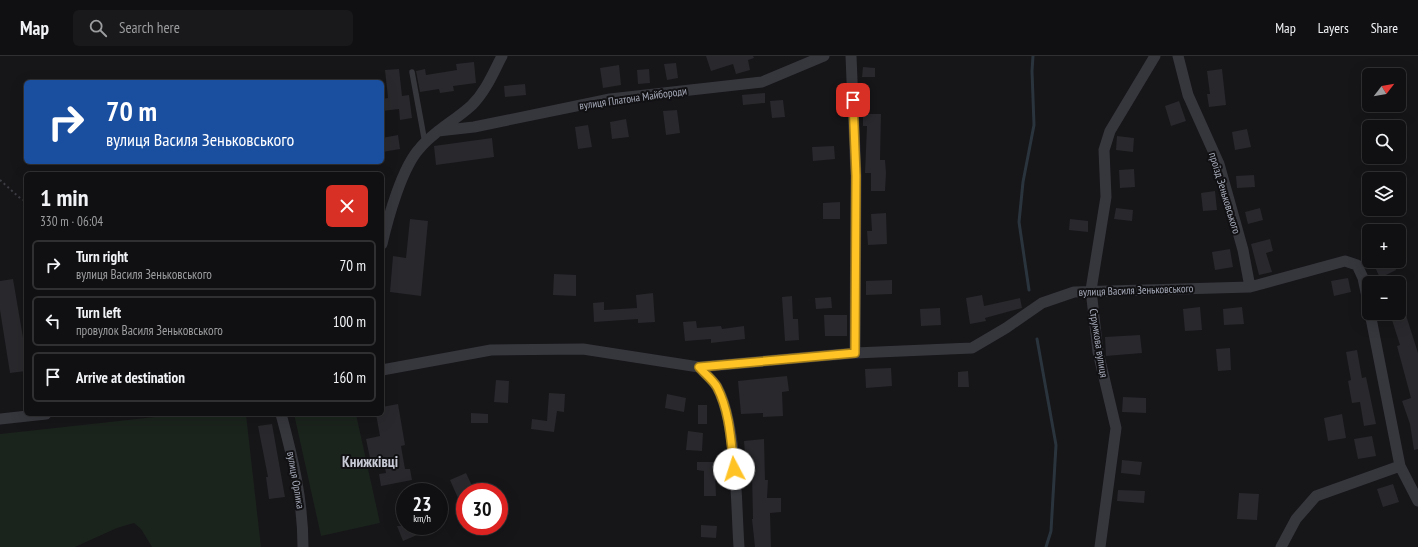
<!DOCTYPE html>
<meta charset="utf-8">
<style>
body{margin:0;font-family:"PT Sans Narrow",sans-serif;background:#19191b;color:#f1f3f6;height:100vh;display:flex;flex-direction:column;font-size:15px;white-space:nowrap}
*{box-sizing:border-box;margin:0}
p{font-size:13px;color:#9c9d9f}
.icon{flex:none;width:22px;height:22px;fill:none;stroke:currentColor;stroke-width:2;stroke-linecap:round;stroke-linejoin:round}
.map{position:relative;flex:1;overflow:hidden}
.details{position:absolute;left:24px;top:116px;width:360px;height:244px;display:flex;flex-direction:column;background:#101012;border-radius:6px;box-shadow:0 4px 16px #0002,0 0 0 1px #303032}
.details>*{flex:none}
.guide{position:absolute;left:24px;top:24px;width:360px;height:84px;border-radius:6px;box-shadow:0 4px 16px #0002,0 0 0 1px #303032;background:#1a4fa0;color:#fff;overflow:hidden}
.needle{width:26px;rotate:59deg}
.tools{position:absolute;left:1362px;top:12px;display:grid;gap:8px}
.tools a{display:grid;place-items:center;width:44px;height:44px;border-radius:6px;background:#101012;box-shadow:0 4px 16px #0002,0 0 0 1px #303032;font-size:20px}
.speed{position:absolute;left:396px;top:427px;display:flex;gap:8px;font-size:20px;font-weight:700;text-align:center}
.speed>*{display:grid;place-content:center;width:52px;height:52px;border-radius:50%;background:#101012;box-shadow:0 4px 16px #0002,0 0 0 1px #303032;line-height:1}
.speed small{font-size:10px;font-weight:400}
.speed .limit{border:6px solid #d22;background:#fff;color:#111}
.pin{position:absolute;display:grid;place-items:center;width:34px;height:34px;color:#fff;margin:-17px;border-radius:8px;box-shadow:0 2px 6px #0006}
.me{position:absolute;width:44px;margin:-22px;rotate:355deg;stroke-linejoin:round;filter:drop-shadow(0 0 3px #0008)}
.turn{display:flex;align-items:center;gap:14px;height:84px;padding:0 16px;font-size:18px}
.turn .icon{width:52px;height:52px;stroke-width:2.5}
.turn b{display:block;font-size:28px;line-height:34px}
.round{display:grid;place-items:center;flex:none;width:42px;height:42px;border-radius:6px;background:#19191b}
.summary{display:flex;align-items:center;justify-content:space-between;height:68px;padding:0 16px}
h1{font-size:24px;font-weight:700;line-height:30px}
ul{padding:0;list-style:none}
li{display:flex;align-items:center;gap:12px;height:50px;margin:0 8px 6px;padding:0 8px;border:2px solid #303032;border-radius:6px}
li div{flex:1}
li b{display:block;font-size:15px}
li em{font-style:normal}
header{display:flex;align-items:center;gap:24px;box-sizing:border-box;height:56px;padding:0 20px;background:#101012;border-bottom:1px solid #303032}
header strong{font-size:19px}
nav{display:flex;gap:22px;margin-inline-start:auto;font-size:14px}
.search{width:280px;height:36px;background:#19191b;display:flex;align-items:center;gap:10px;box-sizing:border-box;padding:0 14px;border-radius:6px;color:#9c9d9f;font-size:15px}
.map>svg:first-child{display:block}
.green{fill:#1b231d}
.lines{fill:none;stroke-linecap:round;stroke-linejoin:round}
.stream{stroke:#2a343d;stroke-width:3}
.building{fill:#29282c}
.path{stroke:#3c3e44;stroke-width:2;stroke-dasharray:2 3;stroke-linecap:butt}
.lane{stroke:#36373d;stroke-width:5.5}
.street{stroke:#36373d;stroke-width:11}
.route-casing{stroke:#a67f19;stroke-width:10}
.route{stroke:#ffc326;stroke-width:7}
.labels{text-anchor:middle;dominant-baseline:central;stroke-width:4;stroke-linejoin:round;paint-order:stroke}
.street-label{font-size:11px;fill:#a6abb9;stroke:#111013}
.district-label{font-size:15px;font-weight:bold;fill:#c8cad5;stroke:#111013}
</style>
<header>
<strong>Map</strong>
<div class="search"><svg class="icon" aria-label="search" viewBox="0 0 24 24"><circle cx="10" cy="10" r="6"/><path d="M15 15l6 6"/></svg>Search here</div>
<nav><a>Map</a><a>Layers</a><a>Share</a></nav>
</header>
<div class="map">
<svg width="1418" height="491" viewBox="0 0 1418 491">
<rect width="100%" height="100%" fill="#161518"/>
<!-- green -->
<path class="green" d="M182,358h64l15,133h-109l-11,-18 -7,-6 -17,5 -42,19h-75v-113z
M294,358h62l24,109 -59,13z"/>
<g class="lines">
<!-- stream -->
<path class="stream" d="M1029,234l-10,-68 4,-40 11,-57 -2,-54 1,-15
M1037,283l19,106 -5,86 -5,16"/>
</g>
<!-- building -->
<path class="building" d="M706,0h47l1,2 -6,2 2,10 -14,4 -3,-10 -22,7z
M474,6l2,21 -23,3 1,5 -14,2 -1,-4 -19,3 -4,-21 9,-2 1,6 31,-5 -1,-6z
M676,7l2,15 -11,2 -3,-16z
M619,9l2,20 -18,3 -3,-20z
M863,11l12,1v9h-13z
M399,13l3,27 7,-1 3,23 -12,2 -1,-11 -17,2v-12l6,-1 -3,-28z
M649,13l1,14 -12,1 -1,-14z
M1222,13l4,36 -17,2 -2,-13h3l-3,-23z
M525,28l1,11 -21,2 -1,-11z
M765,37v10l-22,2 -1,-10z
M783,44l2,17 -13,1 -2,-17z
M1179,45l7,20 -15,5 -6,-20z
M677,54l3,23 -14,2 -3,-24z
M863,58h18l-1,46h5l1,13 -1,18h-14v-18h-6l2,-47h-4z
M626,63l3,18 -17,2 -2,-17z
M588,69l4,22 -14,2 -3,-22z
M1247,73l4,18 -16,3 -3,-18z
M398,79l2,14 -18,3v-14z
M1117,80l17,2 -1,14 -17,-2z
M492,82l2,19 -58,8 -2,-19z
M834,90l1,13 -22,2 -1,-14z
M1134,113l1,18 -15,1 -1,-18z
M1254,119l1,12 -18,1 -1,-12z
M1215,135l2,19 -14,1 -2,-18z
M840,146v17h-17v-16z
M1116,152l17,2 -1,11 -18,-2z
M1260,152l3,12 -15,4 -3,-12z
M886,157l1,31 -19,1 -1,-14h5l-1,-17z
M410,163l18,2 -7,75 -31,-4 3,-36 13,2z
M1070,163l18,2v11l-19,-2z
M1270,183l3,12 -7,2 6,19 -13,3 -8,-31z
M1230,193l3,18 -18,3 -3,-18z
M1388,205h4l4,9 -16,8 -5,-11z
M554,218l22,1v21l-23,-1z
M1348,222l3,14 -17,4 -3,-15z
M13,223l13,76v16l-16,2 -10,-63v-29z
M892,224v14l-26,1v-14z
M653,237l2,29 -17,1v-4l-44,3 -1,-19 11,-1v8l33,-2 -1,-13z
M982,239l2,11 36,-8 2,10 -37,10 1,3 -16,3 -4,-26z
M792,240l1,23h5l1,21 -14,1 -3,-44z
M831,241l1,11 -16,1 -1,-11z
M1200,251l2,23 -17,1 -2,-22z
M1242,251l2,17 -20,1 -1,-16z
M940,252l1,17 -20,1 -1,-17z
M1405,256l13,41v96l-4,1 -4,-26 -8,-23 9,-3 -14,-52 3,-1 -9,-28z
M824,259h23v21h-22z
M696,265l1,7 24,-2 1,3 22,-3 1,13 -34,4v-4l-26,2 -2,-19z
M1140,279l2,18 -36,3 -1,-19z
M1230,292l1,22 -13,1 -2,-22z
M1357,294l5,28 4,-1 10,47 -12,2 -4,-24 -8,1 -4,-22 3,-1 -5,-28z
M891,312l1,18 -26,2 -1,-19z
M968,315l1,16h-11v-15z
M787,320l2,15 -7,1 1,24 -20,1v-4l-22,1 -3,-33z
M496,324l13,1 -1,22 -14,-1z
M549,337l16,1 -1,18 -7,-1 -3,21 -23,-3 1,-10 15,2z
M667,338l19,4 -2,14 -19,-4z
M1123,341l23,1v15l-24,-1z
M398,348l7,41 -4,1 4,23h5l2,11 -31,6 -2,-12 7,-1 -3,-17 -13,2 -4,-19 14,-3 -4,-22h6v-7z
M698,349h9v19h-9z
M471,357l17,1v9h-17z
M1342,358l4,24 -18,3 -4,-23z
M272,368l13,73 -16,2 -3,-22h2l-10,-51z
M688,375l15,2 -1,18 -16,-1z
M1372,380l4,20 -18,3 -4,-20z
M764,383l1,41h3l-1,18h14v14l-11,1 1,34h-16l-3,-28h1l-1,-46h-3l-2,-20 -2,1 -1,-13z
M1122,404l20,2 -2,13 -19,-2z
M697,406h21l-1,9h-2l1,25h-12v-25l-7,-1z
M466,417l9,19h-10v22l-15,-34z
M1393,428l6,18 -16,5 -6,-18z
M1118,434l27,1 -1,12 -27,-2z
M1239,437l20,1 -2,26 -20,-1z
M701,469l16,1 -1,12 -15,-1z
M397,470h41l-35,15z"/>
<g class="lines">
<!-- path -->
<path class="path" d="M0,124l21,19 5,2"/>
<!-- lane -->
<path class="lane" d="M412,16l13,71"/>
<!-- street -->
<path class="street" d="M851,0l5,120 -1,177
M1178,0l10,39 31,69 24,86 7,37
M438,75l36,-4 136,-28 152,-17 62,-26
M382,188c6,-26 20,-77 38,-96 14,-17 36,-28 52,-43 14,-14 21,-32 30,-49
M699,311c5,6 14,13 18,20 20,36 19,118 22,160
M382,314l109,-20 92,-1 116,18 156,-14 117,-5 34,-20 36,-25 32,-11 176,-5 95,-26 12,4 6,13 6,28
M281,358c12,44 22,87 22,133
M0,363l46,-5
M1400,410l18,35
M1100,491l16,-119 -18,-76 -7,-62 15,-93 -2,-47 6,-19 45,-75
M1281,491l15,-28 20,-23 84,-30 -30,-153"/>
</g>
<g class="lines">
<!-- route casing -->
<g class="route-casing">
<path id="route" d="M734,413c-3,-27 -4,-57 -17,-82 -4,-7 -13,-14 -18,-20l156,-14 1,-177 -3,-76"/>
</g>
<!-- route -->
<use href="#route" class="route"/>
</g>
<g class="labels">
<!-- street labels -->
<g class="street-label">
<text transform="translate(633 42) rotate(-8)">вулиця Платона Майбороди</text>
<text transform="translate(1225 137) rotate(73)">проїзд Зеньковського</text>
<text transform="translate(1136 234) rotate(-2)">вулиця Василя Зеньковського</text>
<text transform="translate(1099 287) rotate(81)">Струмкова вулиця</text>
<text transform="translate(296 424) rotate(80)">вулиця Орлика</text>
</g>
<!-- district labels -->
<g class="district-label">
<text x="370" y="405">Книжківці</text>
</g>
</g>
</svg>
<div class="tools">
<a><svg class="needle" viewBox="-14 -14 28 28"><path d="M0-13l5 13h-10z" fill="#e53935"/><path d="M0 13l5-13h-10z" fill="#9c9d9f"/></svg></a>
<a><svg class="icon" aria-label="search" viewBox="0 0 24 24"><circle cx="10" cy="10" r="6"/><path d="M15 15l6 6"/></svg></a>
<a><svg class="icon" aria-label="layers" viewBox="0 0 24 24"><path d="M12 4l9 5-9 5-9-5zM3 14l9 5 9-5"/></svg></a>
<a>+</a>
<a>−</a>
</div>
<div class="speed"><div>23<small>km/h</small></div><div class="limit">30</div></div>
<div class="pin" style="left:853px;top:44px;background:#d93025"><svg class="icon" aria-label="arrive" viewBox="0 0 24 24"><path d="M6 21V4h12l-3 4 3 4H6"/></svg></div>
<svg class="me" style="left:734px;top:413px" viewBox="-20 -20 40 40"><circle r="19" fill="#fff"/><path d="M0-13L10 11 0 6-10 11z" fill="#ffc326"/></svg>
<div class="guide">
<div class="turn"><svg class="icon" aria-label="right" viewBox="0 0 24 24"><path d="M7 20v-9h11M14 6l5 5-5 5"/></svg><div><b>70 m</b>вулиця Василя Зеньковського</div></div>
</div>
<section class="details">
<div class="summary"><div><h1>1 min</h1><p>330 m · 06:04</p></div><a class="round" style="background:#d93025;color:#fff"><svg class="icon" aria-label="close" viewBox="0 0 24 24"><path d="M6 6l12 12M18 6L6 18"/></svg></a></div>
<ul>
<li><svg class="icon" aria-label="right" viewBox="0 0 24 24"><path d="M7 20v-9h11M14 6l5 5-5 5"/></svg><div><b>Turn right</b><p>вулиця Василя Зеньковського</p></div><em>70 m</em></li>
<li><svg class="icon" aria-label="left" viewBox="0 0 24 24"><path d="M17 20v-9H6M10 6l-5 5 5 5"/></svg><div><b>Turn left</b><p>провулок Василя Зеньковського</p></div><em>100 m</em></li>
<li><svg class="icon" aria-label="arrive" viewBox="0 0 24 24"><path d="M6 21V4h12l-3 4 3 4H6"/></svg><div><b>Arrive at destination</b></div><em>160 m</em></li>
</ul>
</section>
</div>
